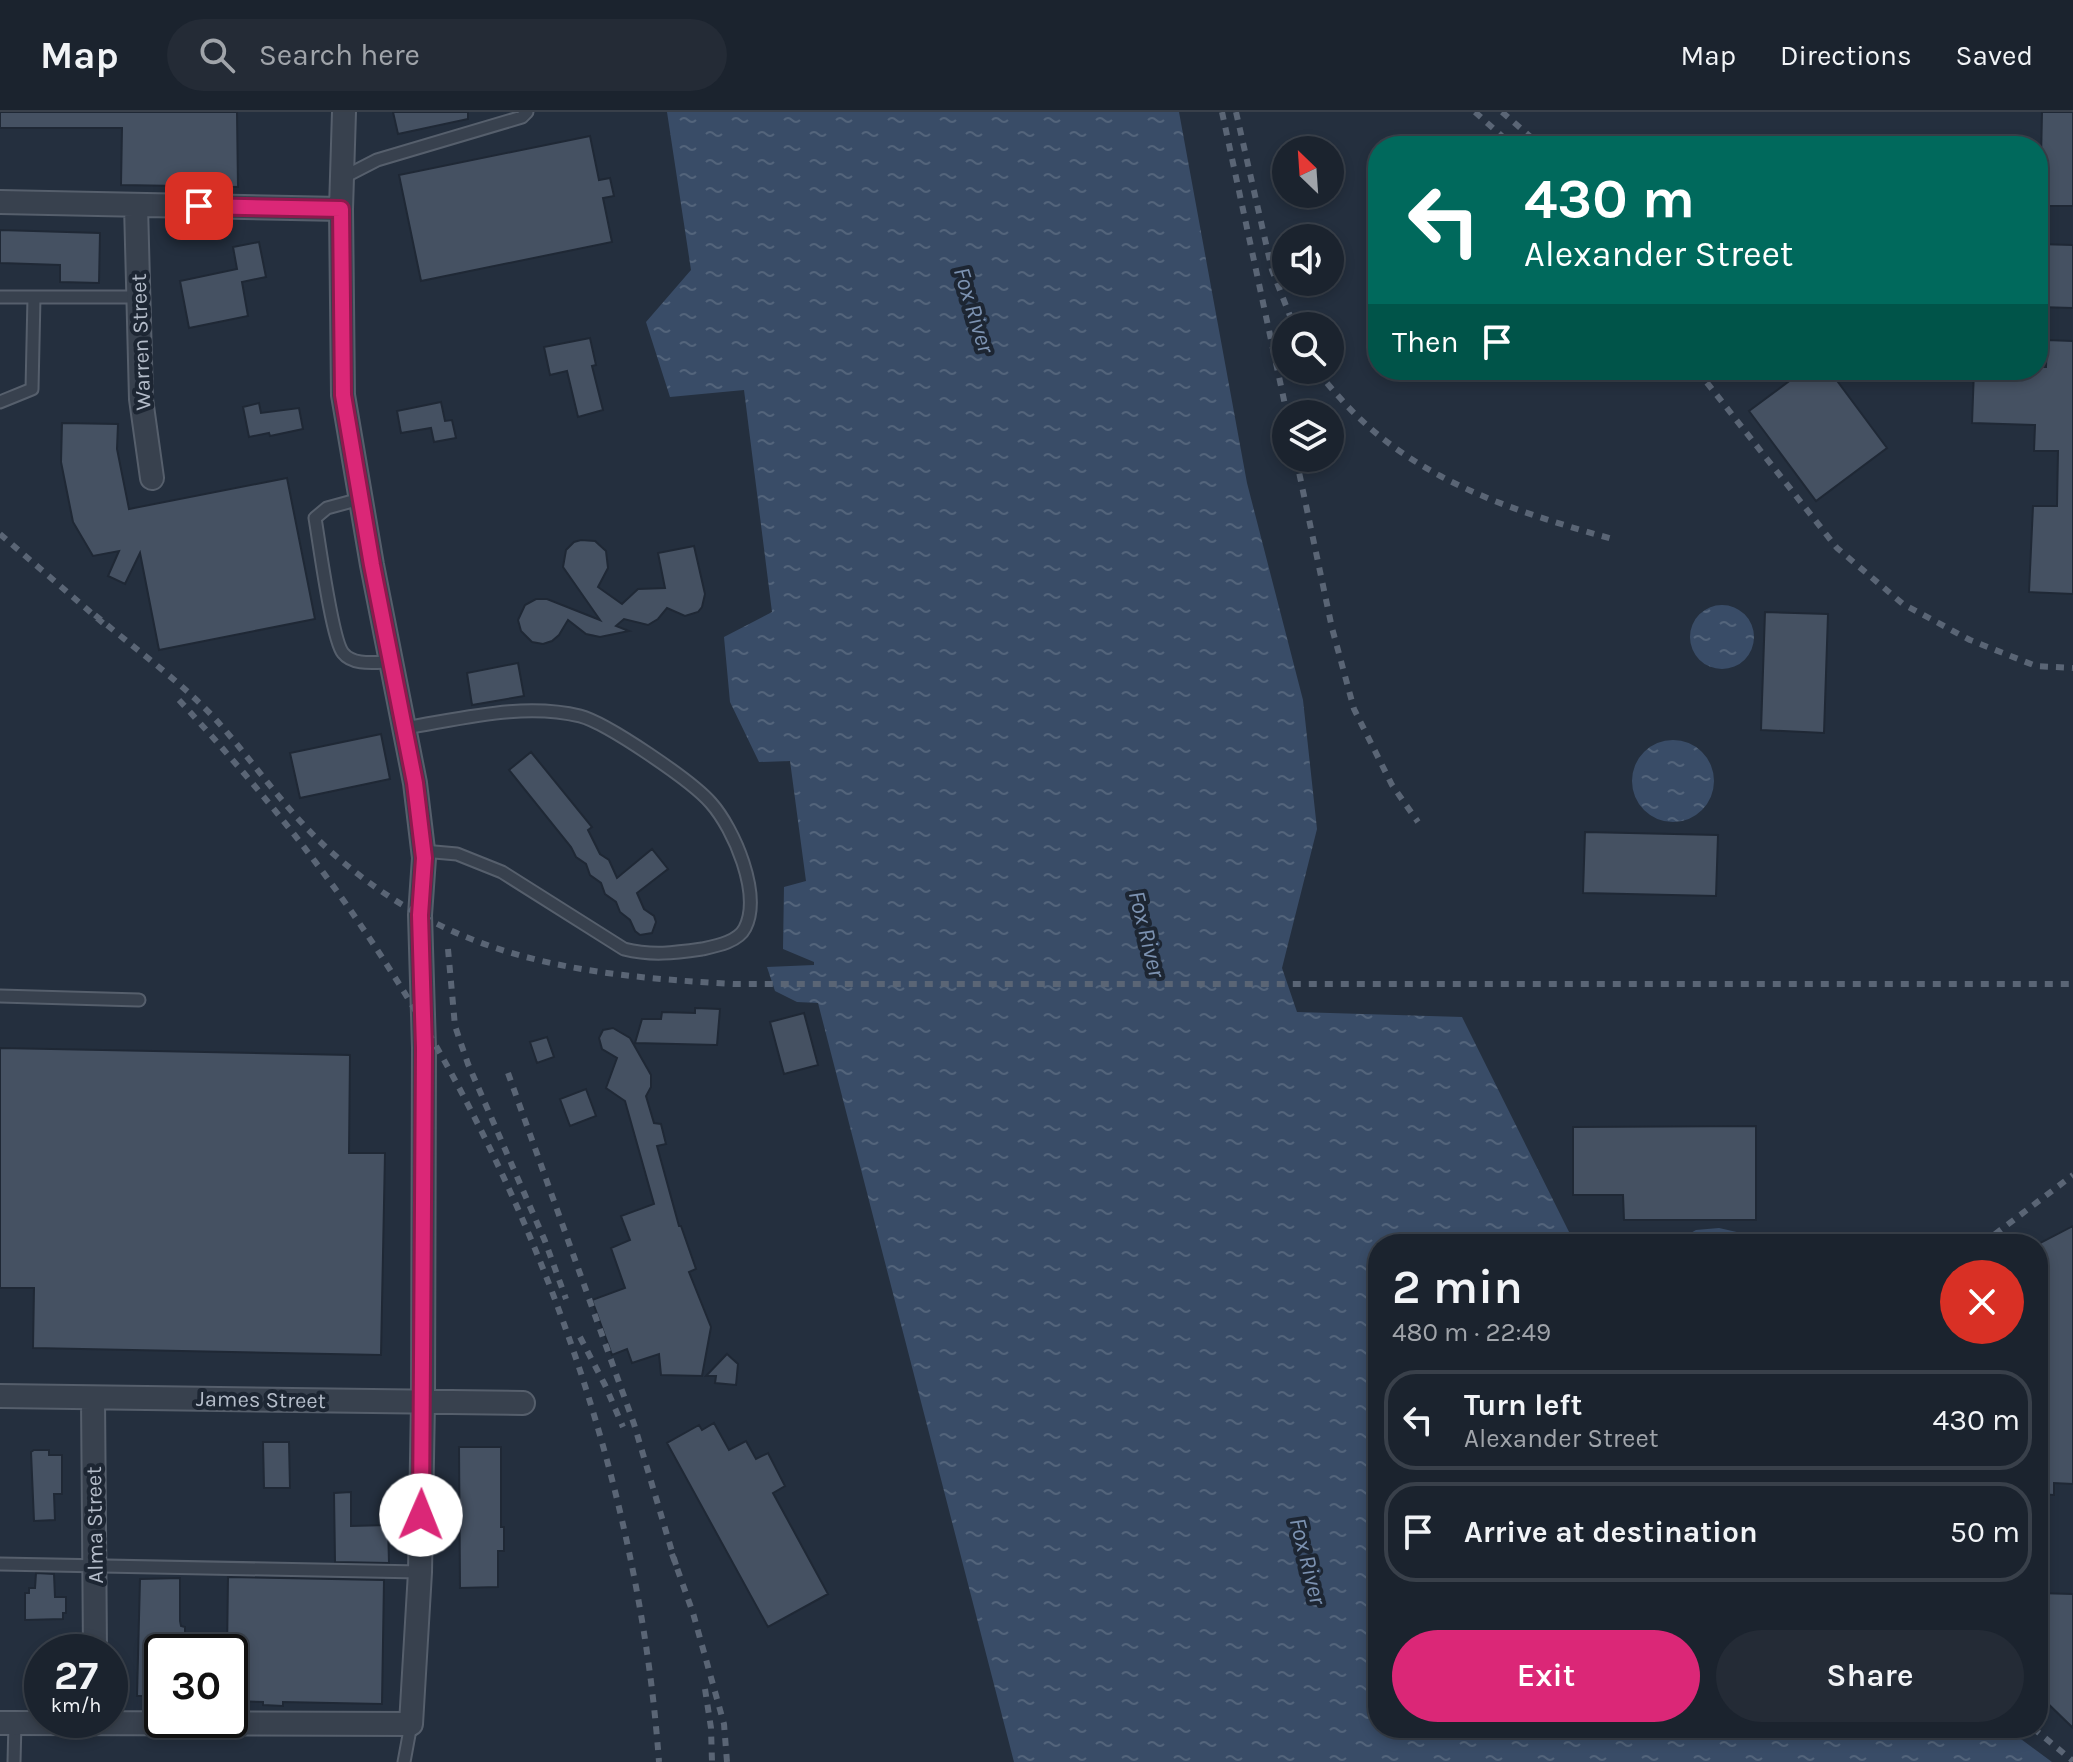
<!DOCTYPE html>
<meta charset="utf-8">
<style>
body{margin:0;font-family:Karla,sans-serif;background:#242b36;color:#f1f3f6;height:100vh;display:flex;flex-direction:column;font-size:30px;white-space:nowrap}
*{box-sizing:border-box;margin:0}
p{font-size:26px;color:#a0a4aa}
.icon{flex:none;width:44px;height:44px;fill:none;stroke:currentColor;stroke-width:2;stroke-linecap:round;stroke-linejoin:round}
.map{position:relative;flex:1;overflow:hidden}
.details{position:absolute;left:1368px;top:1122px;width:680px;height:504px;display:flex;flex-direction:column;background:#1b232e;border-radius:32px;box-shadow:0 4px 12px #0003,0 0 0 2px #39404a}
.details>*{flex:none}
.top-card{position:absolute;left:1368px;top:24px;width:680px;height:244px;border-radius:32px;box-shadow:0 4px 12px #0003,0 0 0 2px #39404a;background:#00695c;color:#fff;overflow:hidden}
.needle{width:52px;rotate:335deg}
.tools{position:absolute;left:1272px;top:24px;display:grid;gap:16px}
.tools a{display:grid;place-items:center;width:72px;height:72px;border-radius:50%;background:#1b232e;box-shadow:0 4px 12px #0003,0 0 0 2px #39404a;font-size:40px}
.speed{position:absolute;left:24px;top:1522px;display:flex;gap:16px;font-size:40px;font-weight:700;text-align:center}
.speed>*{display:grid;place-content:center;width:104px;height:104px;border-radius:50%;background:#1b232e;box-shadow:0 4px 12px #0003,0 0 0 2px #39404a;line-height:1}
.speed small{font-size:20px;font-weight:400}
.speed .limit{border:4px solid #111;border-radius:12px;background:#fff;color:#111}
.pin{position:absolute;display:grid;place-items:center;width:68px;height:68px;color:#fff;margin:-34px;border-radius:16px;box-shadow:0 4px 12px #0006}
.me{position:absolute;width:88px;margin:-44px;rotate:1deg;stroke-linejoin:round;filter:drop-shadow(0 0 6px #0008)}
.turn{display:flex;align-items:center;gap:28px;height:168px;padding:0 24px;font-size:36px}
.turn .icon{width:104px;height:104px;stroke-width:2.5}
.turn b{display:block;font-size:56px;line-height:68px}
.then{display:flex;align-items:center;height:76px;padding:0 24px;background:#0003;gap:16px;font-size:30px}
.round{display:grid;place-items:center;flex:none;width:84px;height:84px;border-radius:42px;background:#242b36}
.head{display:flex;align-items:center;justify-content:space-between;height:136px;padding:0 24px}
h1{font-size:48px;font-weight:600;line-height:60px}
.button{display:flex;gap:16px;margin-top:auto;padding:16px 24px}
.button a{flex:1;height:92px;border-radius:48px;background:#db2777;color:#fff;font-size:32px;font-weight:600;line-height:92px;text-align:center}
.button a+a{background:#242b36;color:#f1f3f6}
ul{padding:0;list-style:none}
li{display:flex;align-items:center;gap:24px;height:100px;margin:0 16px 12px;padding:0 8px;border:4px solid #39404a;border-radius:32px}
li div{flex:1}
li b{display:block;font-size:30px}
li em{font-style:normal}
header{display:flex;align-items:center;gap:48px;box-sizing:border-box;height:112px;padding:0 40px;background:#1b232e;border-bottom:2px solid #39404a}
header strong{font-size:38px}
nav{display:flex;gap:44px;margin-inline-start:auto;font-size:28px}
.search{width:560px;height:72px;background:#242b36;display:flex;align-items:center;gap:20px;box-sizing:border-box;padding:0 28px;border-radius:44px;color:#a0a4aa;font-size:30px}
.map>svg:first-child{display:block}
.water{fill:url(#water-ripples)}
.building{fill:#455162;stroke:#1f2835;stroke-width:2}
.lines{fill:none;stroke-linecap:round;stroke-linejoin:round}
.lane-casing{stroke:#565f6c;stroke-width:15}
.street-casing{stroke:#565f6c;stroke-width:26}
.lane{stroke:#38414e;stroke-width:11}
.street{stroke:#38414e;stroke-width:22}
.rail{stroke:#5a6575;stroke-width:6;stroke-dasharray:8 8;stroke-linecap:butt}
.route-casing{stroke:#8e194d;stroke-width:20}
.route{stroke:#db2777;stroke-width:14}
.labels{text-anchor:middle;dominant-baseline:central;stroke-width:8;stroke-linejoin:round;paint-order:stroke}
.street-label{font-size:22px;fill:#b4bcc9;stroke:#1d2633}
.water-label{font-size:24px;font-style:italic;fill:#7c92b1;stroke:#1d2633}
</style>
<header>
<strong>Map</strong>
<div class="search"><svg class="icon" aria-label="search" viewBox="0 0 24 24"><circle cx="10" cy="10" r="6"/><path d="M15 15l6 6"/></svg>Search here</div>
<nav><a>Map</a><a>Directions</a><a>Saved</a></nav>
</header>
<div class="map">
<svg width="2073" height="1650" viewBox="0 0 2073 1650">
<defs>
<pattern id="water-ripples" width="26" height="14" patternUnits="userSpaceOnUse" patternTransform="scale(2)"><rect width="26" height="14" fill="#394c67"/><path d="M2 4q2-2 4 0t4 0M15 11q2-2 4 0t4 0" fill="none" stroke="#53647b"/></pattern>
</defs>
<rect width="100%" height="100%" fill="#242f3e"/>
<!-- water -->
<path class="water" d="M667,0h512l68,371 56,217 14,129 -35,139 15,44 165,5 113,227h-197v484h628l46,34h-1038l-196,-759 -21,-1 -22,-11 -8,-24 47,-2v-3l-31,-13 1,-62 22,-6 -16,-120 -31,1 -29,-60 -6,-65 48,-25 -28,-222 -74,7 -24,-75 45,-52z
M1690 525a32 32 0 1 1 64 0a32 32 0 1 1-64 0Z
M1632 669a41 41 0 1 1 82 0a41 41 0 1 1-82 0Z
M1719,1116l22,5 18,11h-88l25,-14z"/>
<!-- building -->
<path class="building" d="M0,0h237l1,75 -117,-2 1,-57h-122z
M393,0h75v7l-70,15z
M2042,0h31v94h-33z
M590,24l9,44 11,-2 4,18 -11,2 9,44 -191,39 -22,-106z
M0,118l100,3 -1,50 -39,-1v-17l-60,-2z
M259,130l7,35 -24,5 6,34 -59,12 -9,-47 57,-12 -4,-22z
M2038,132l35,1v63l-35,-1z
M590,226l6,27 -4,1 11,44 -25,7 -11,-46 -17,4 -6,-28z
M2047,228l26,1v253l-44,-2 4,-86h24l1,-55h-24l1,-26 -63,-2 2,-53h64v-3h8z
M1804,258h25l58,78 -71,53 -67,-90z
M441,290l4,19 7,-1 4,18 -22,4 -3,-14 -30,5 -4,-22z
M259,291l2,10 38,-5 4,21 -33,7 -1,-3 -20,4 -6,-30z
M62,311l56,1 -1,25 12,60 158,-31 28,141 -156,31 -19,-97 -15,31 -17,-8 11,-25 -26,5 -20,-34 -12,-60z
M581,428l14,1 11,10 2,17 -10,19 24,17 16,-15 27,-1 -7,-35 36,-7 11,48 -3,13 -4,5 -13,4 -18,-8 -9,11 -10,6 -24,-6 -8,7 13,5 -29,6 -14,-3 -18,-14 -9,15 -7,6 -9,3 -11,-2 -11,-11 -3,-11 7,-15 11,-6h11l53,21 -37,-53 3,-17 8,-8z
M1765,500l63,2 -4,119 -63,-3z
M518,551l6,33 -52,9 -5,-32z
M381,622l9,45 -90,19 -10,-45z
M531,640l61,75 -4,3 12,24 9,6 8,18 35,-29 16,20 -31,24 7,16 10,7 2,6 -4,11 -12,2 -5,-4 -5,-11 -10,-8 -4,-10 -11,-8 -4,-11 -11,-8 -4,-11 -10,-7 -5,-10 -62,-77z
M1585,720l133,3 -2,61 -133,-3z
M695,896l25,1 -3,36 -82,-2 7,-24h19l1,-7 33,1z
M804,901l14,52 -34,9 -14,-52z
M613,916l17,10 21,37v12l-5,9 8,27 7,1 5,20 -9,2 22,80h2l15,43 -7,3 22,55 -9,49 -41,-1 -2,-21 -27,9 -5,-14 -15,6 -20,-55 33,-12 -14,-40 19,-8 -9,-24 33,-12 -29,-103 -19,-13 11,-30 -15,-9 -3,-11 4,-8z
M547,925l7,20 -17,6 -7,-21z
M0,936l350,7 -1,98h36l-4,202 -348,-7 1,-60h-34z
M586,977l10,27 -26,10 -10,-27z
M1756,1014v94h-132l-1,-25h-50v-68z
M2073,1114v258l-19,-1v12l-16,-1v-250z
M727,1242l11,10 -2,21 -21,-2 1,-7h-10z
M714,1311l15,27 17,-9 10,18 12,-6 17,33 -12,7 55,101 -60,33 -101,-184 32,-18 3,5z
M263,1330h26l1,46h-26z
M459,1335h42v80h3v24h-6v36l-38,1z
M34,1338h15v5h13v39h-8l1,26 -21,1 -3,-69z
M351,1380v34l37,-1 1,38 -54,-1 -1,-69z
M36,1461l18,1 1,23h11v16h-3v6l-38,1v-27h4v-5h6z
M228,1465l156,3 -2,124 -99,-2v4l-20,-1v-3l-33,-1v-49h-3z
M180,1466v43l1,5 4,1v22h-5v3h-18v44h-25l3,-117z
M2038,1481l35,1v134l-35,-34z"/>
<g class="lines">
<!-- lane casing -->
<g class="lane-casing">
<path id="lane" d="M342,66l35,-18 145,-43 5,-5
M0,185h138
M0,290l32,-13 2,-92
M360,387l-33,9 -12,10c4,23 17,122 28,135 10,13 33,9 48,9
M404,616c57,-9 119,-26 176,-12 27,7 112,65 131,87 23,26 51,91 34,125 -7,14 -29,18 -43,21 -28,4 -50,7 -78,0l-122,-77 -45,-18 -34,-3
M0,884l139,4
M0,1452l420,8
M14,1650l1,-39
M404,1650l7,-38"/>
</g>
<!-- street casing -->
<g class="street-casing">
<path id="street" d="M0,90l341,7
M136,93l5,194 11,79
M0,1284l523,7
M93,1286l2,254
M0,1611l411,1 9,-152 3,-170 1,-354 -4,-133 4,-57 -9,-75 -43,-218 -29,-170 -2,-186 3,-97"/>
</g>
<!-- lane -->
<use href="#lane" class="lane"/>
<!-- street -->
<use href="#street" class="street"/>
<!-- rail -->
<path class="rail" d="M1222,0l65,302
M1236,0l36,158 22,56
M1475,0l38,34
M1502,0l39,34
M1318,258c6,11 15,20 23,29 71,81 175,113 275,141
M1697,258l140,178 66,56 67,36 66,26 37,2
M1296,346l36,170 22,81 38,76 26,37
M0,422l103,89
M95,503c39,33 89,69 123,107 37,42 69,90 111,128 123,110 247,125 404,134h1340
M179,588c68,74 133,152 189,236 162,241 270,536 291,826
M448,837l7,77 13,38 77,177 21,58
M508,961l126,351 42,141
M1982,1132l91,-69
M580,1225l25,48 18,42
M672,1442l21,59 31,111 3,38
M705,1577l6,39 1,34
M2033,1616l40,33"/>
</g>
<g class="lines">
<!-- route casing -->
<g class="route-casing">
<path id="route" d="M199,94l142,3 2,186 29,170 43,218 9,75 -4,57 4,133 -3,467"/>
</g>
<!-- route -->
<use href="#route" class="route"/>
</g>
<g class="labels">
<!-- street labels -->
<g class="street-label">
<text transform="translate(141 230) rotate(-92)">Warren Street</text>
<text transform="translate(261 1288) rotate(1)">James Street</text>
<text transform="translate(95 1413) rotate(-91)">Alma Street</text>
</g>
<!-- water labels -->
<g class="water-label">
<text transform="translate(974 198) rotate(73)">Fox River</text>
<text transform="translate(1147 822) rotate(76)">Fox River</text>
<text transform="translate(1308 1449) rotate(76)">Fox River</text>
</g>
</g>
</svg>
<div class="tools">
<a><svg class="needle" viewBox="-14 -14 28 28"><path d="M0-13l5 13h-10z" fill="#e53935"/><path d="M0 13l5-13h-10z" fill="#a0a4aa"/></svg></a>
<a><svg class="icon" aria-label="sound" viewBox="0 0 24 24"><path d="M4 9h4l5-4v14l-5-4H4zM17 9q2 3 0 6"/></svg></a>
<a><svg class="icon" aria-label="search" viewBox="0 0 24 24"><circle cx="10" cy="10" r="6"/><path d="M15 15l6 6"/></svg></a>
<a><svg class="icon" aria-label="layers" viewBox="0 0 24 24"><path d="M12 4l9 5-9 5-9-5zM3 14l9 5 9-5"/></svg></a>
</div>
<div class="speed"><div>27<small>km/h</small></div><div class="limit">30</div></div>
<div class="pin" style="left:199px;top:94px;background:#d93025"><svg class="icon" aria-label="arrive" viewBox="0 0 24 24"><path d="M6 21V4h12l-3 4 3 4H6"/></svg></div>
<svg class="me" style="left:421px;top:1403px" viewBox="-20 -20 40 40"><circle r="19" fill="#fff"/><path d="M0-13L10 11 0 6-10 11z" fill="#db2777"/></svg>
<div class="top-card">
<div class="turn"><svg class="icon" aria-label="left" viewBox="0 0 24 24"><path d="M17 20v-9H6M10 6l-5 5 5 5"/></svg><div><b>430 m</b>Alexander Street</div></div>
<div class="then">Then<svg class="icon" aria-label="arrive" viewBox="0 0 24 24"><path d="M6 21V4h12l-3 4 3 4H6"/></svg></div>
</div>
<section class="details">
<div class="head"><div><h1>2 min</h1><p>480 m · 22:49</p></div><a class="round" style="background:#d93025;color:#fff"><svg class="icon" aria-label="close" viewBox="0 0 24 24"><path d="M6 6l12 12M18 6L6 18"/></svg></a></div>
<ul>
<li><svg class="icon" aria-label="left" viewBox="0 0 24 24"><path d="M17 20v-9H6M10 6l-5 5 5 5"/></svg><div><b>Turn left</b><p>Alexander Street</p></div><em>430 m</em></li>
<li><svg class="icon" aria-label="arrive" viewBox="0 0 24 24"><path d="M6 21V4h12l-3 4 3 4H6"/></svg><div><b>Arrive at destination</b></div><em>50 m</em></li>
</ul>
<div class="button"><a>Exit</a><a>Share</a></div>
</section>
</div>
